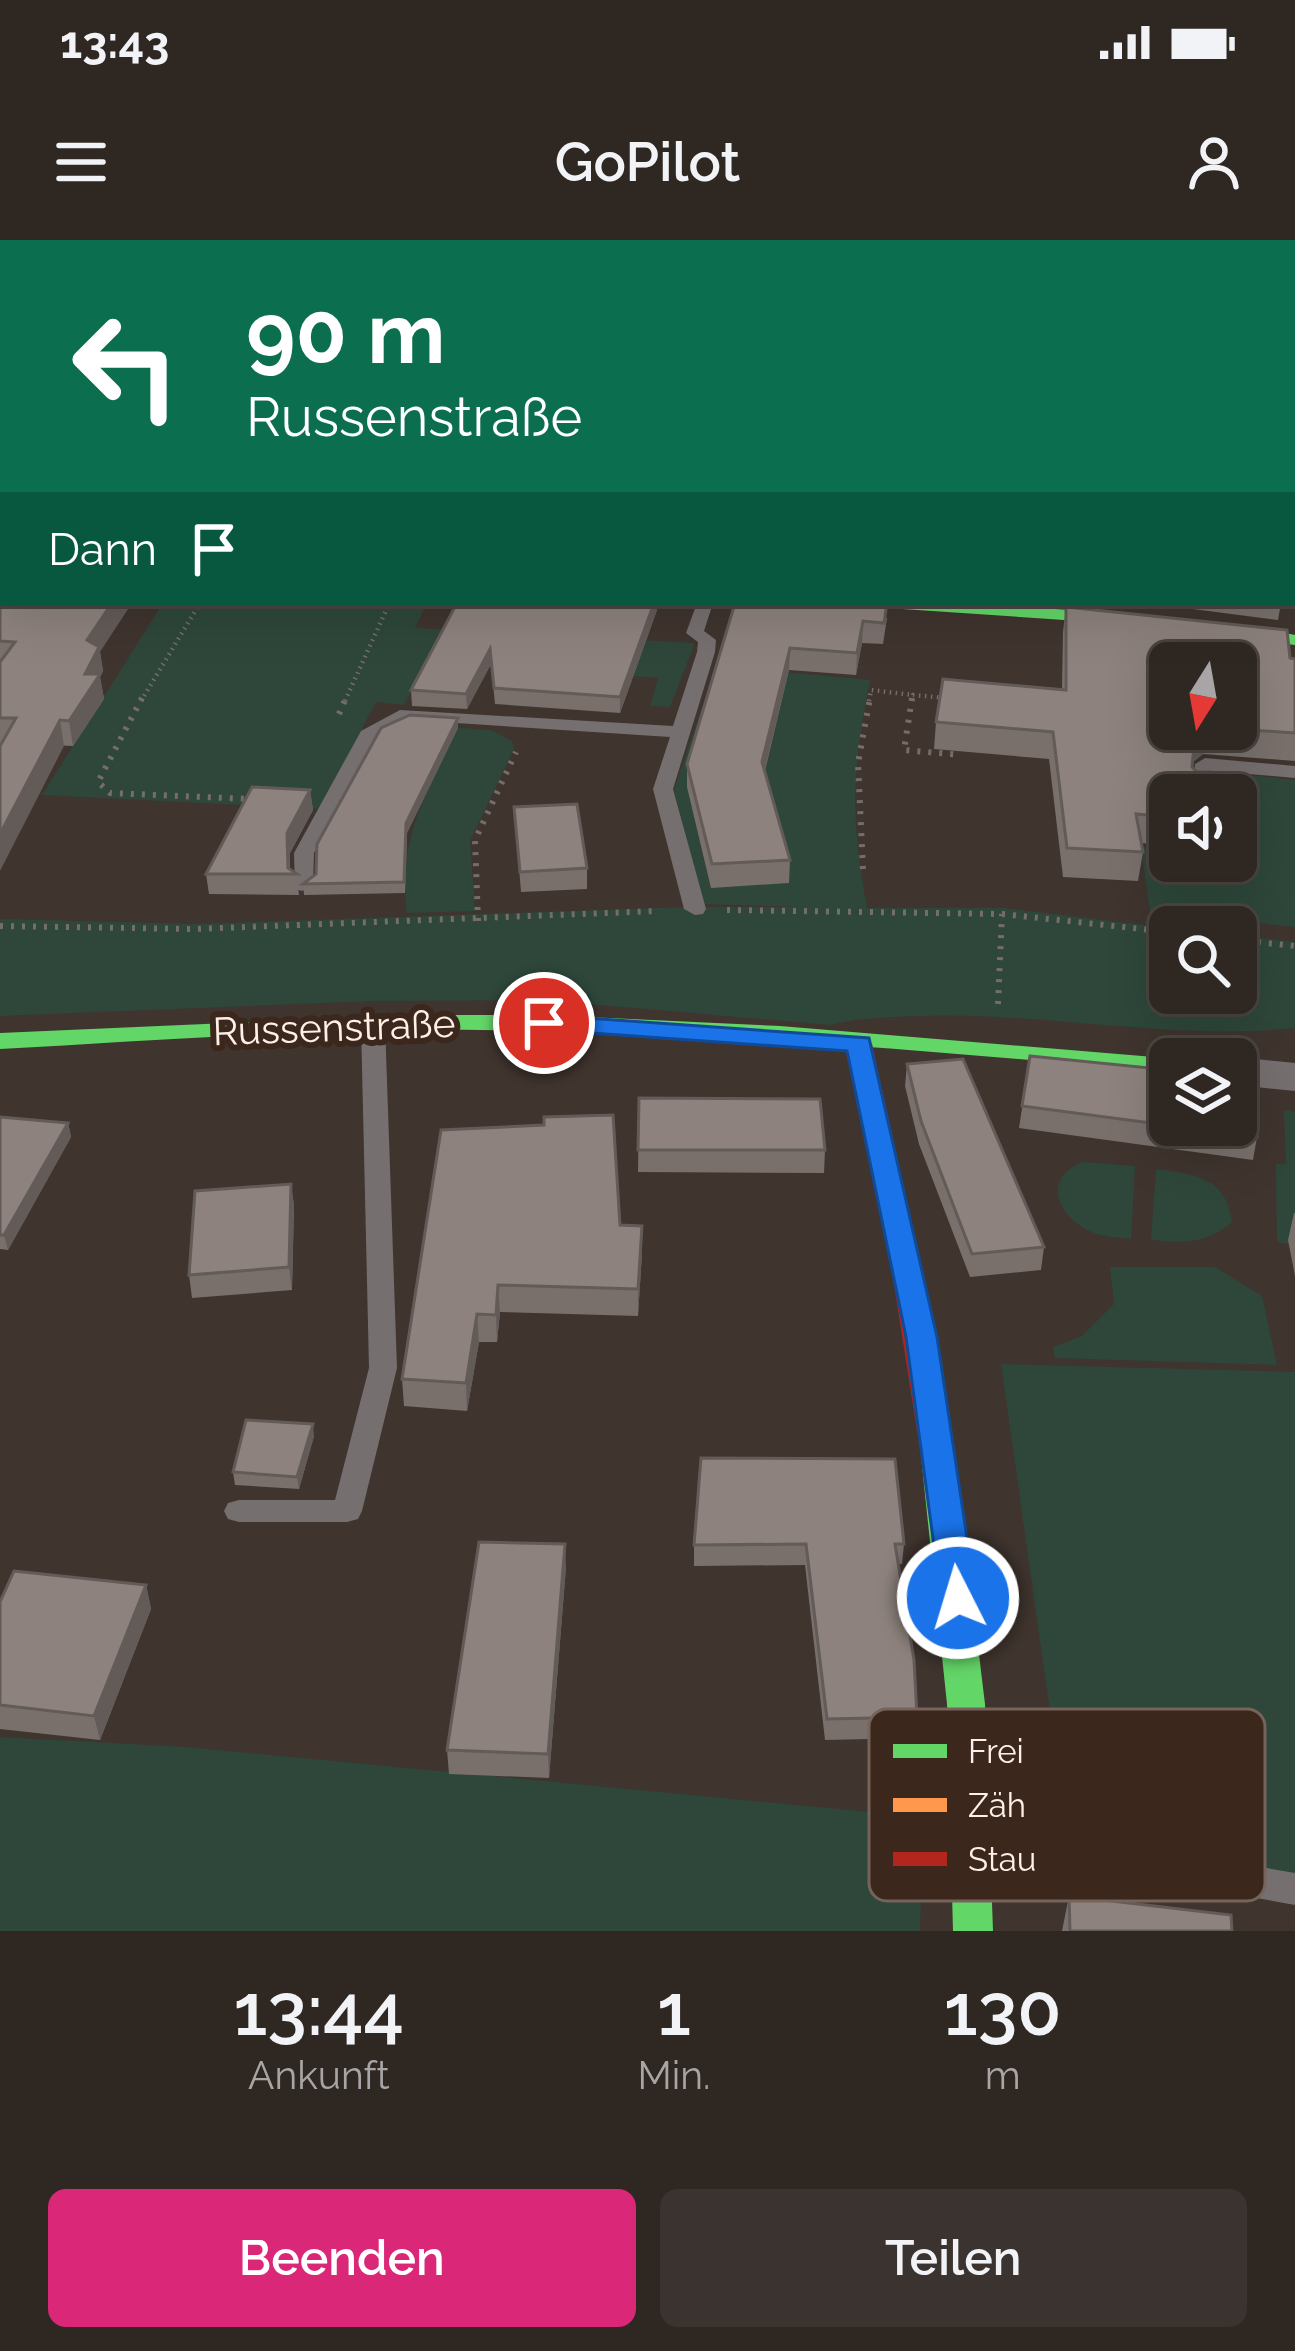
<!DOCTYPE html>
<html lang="de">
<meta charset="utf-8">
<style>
body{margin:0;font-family:Raleway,sans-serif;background:#3b332f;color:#f1f3f6;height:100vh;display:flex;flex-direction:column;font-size:45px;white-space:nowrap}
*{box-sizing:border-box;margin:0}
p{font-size:39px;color:#a7a5a5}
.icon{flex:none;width:66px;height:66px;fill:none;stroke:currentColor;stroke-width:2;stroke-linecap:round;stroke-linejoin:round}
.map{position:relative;height:1691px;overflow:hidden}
.details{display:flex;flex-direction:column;background:#2f2722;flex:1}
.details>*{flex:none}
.hud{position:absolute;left:0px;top:0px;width:1296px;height:366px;box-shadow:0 12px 48px #0002,0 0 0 3px #4a4440;background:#0b6e4f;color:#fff;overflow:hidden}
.needle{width:78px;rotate:191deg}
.tools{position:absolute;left:1149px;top:402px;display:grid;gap:24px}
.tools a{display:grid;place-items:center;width:108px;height:108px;border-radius:18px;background:#2f2722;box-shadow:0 12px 48px #0002,0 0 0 3px #4a4440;font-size:60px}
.pin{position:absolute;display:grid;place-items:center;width:102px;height:102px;color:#fff;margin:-51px;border:6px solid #fff;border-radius:50%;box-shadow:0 3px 12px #0007}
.me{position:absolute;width:132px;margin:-66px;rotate:355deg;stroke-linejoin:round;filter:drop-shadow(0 0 9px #0008)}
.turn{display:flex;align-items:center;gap:42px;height:252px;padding:0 48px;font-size:54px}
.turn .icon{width:156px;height:156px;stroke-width:2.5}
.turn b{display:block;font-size:84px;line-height:102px}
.then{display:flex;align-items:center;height:114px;padding:0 48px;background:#0003;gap:24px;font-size:45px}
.eta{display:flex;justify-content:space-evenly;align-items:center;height:204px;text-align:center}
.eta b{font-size:72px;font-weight:600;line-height:84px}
.action{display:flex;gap:24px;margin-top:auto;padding:24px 48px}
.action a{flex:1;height:138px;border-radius:18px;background:#db2777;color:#fff;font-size:48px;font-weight:600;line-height:138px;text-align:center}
.action a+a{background:#3b332f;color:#f1f3f6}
.status{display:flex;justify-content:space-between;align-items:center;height:84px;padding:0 60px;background:#2f2722;direction:ltr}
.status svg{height:33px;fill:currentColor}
header{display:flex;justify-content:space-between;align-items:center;height:156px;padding:0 48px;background:#2f2722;font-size:54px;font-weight:600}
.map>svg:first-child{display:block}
.green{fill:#2e473a}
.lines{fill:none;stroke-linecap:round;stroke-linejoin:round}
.path-far1{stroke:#756d6a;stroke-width:4.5;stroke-dasharray:1.5 4.5;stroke-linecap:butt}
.path{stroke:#756d6a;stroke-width:6;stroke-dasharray:3 8;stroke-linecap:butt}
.lane{fill:#766f6f;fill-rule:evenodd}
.street{fill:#766f6f;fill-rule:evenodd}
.fast{fill:#63d668;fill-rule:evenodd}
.slow{fill:#ff974d;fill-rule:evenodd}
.jam{fill:#b3261e;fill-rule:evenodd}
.tram{stroke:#756d6a;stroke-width:3}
.wall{fill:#79706c;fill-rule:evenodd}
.shaded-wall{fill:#635b58}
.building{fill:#8d827d;stroke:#635b58;stroke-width:3}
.route{fill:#1a73e8;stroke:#114b97;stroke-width:3}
.labels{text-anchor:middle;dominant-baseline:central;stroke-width:12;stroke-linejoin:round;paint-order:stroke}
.street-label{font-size:39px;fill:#feefe8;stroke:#3c271d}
.key{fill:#3c271d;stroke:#76635a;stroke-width:3}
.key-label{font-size:33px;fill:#feefe8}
</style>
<div class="status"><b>13:43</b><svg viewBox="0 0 49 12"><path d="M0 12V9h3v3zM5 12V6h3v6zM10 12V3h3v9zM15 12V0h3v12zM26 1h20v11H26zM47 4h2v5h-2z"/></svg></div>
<header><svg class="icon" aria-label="menu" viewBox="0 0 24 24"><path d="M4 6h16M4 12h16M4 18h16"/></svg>GoPilot<svg class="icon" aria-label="person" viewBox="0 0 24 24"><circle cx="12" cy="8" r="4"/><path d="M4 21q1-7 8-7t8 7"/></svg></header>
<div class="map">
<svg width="1295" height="1691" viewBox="0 0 1295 1691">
<rect width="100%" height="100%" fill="#3f342e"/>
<!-- green -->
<path class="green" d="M163,363h264l-12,25 280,15 -25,64 -20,-1 8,-28 -231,-15 -23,42 -28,-3 -56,107 -278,-14z
M762,430l108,10c-18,92 -20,135 -3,228h136l167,20v65h66v-58l59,7v86c-123,13 -248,-16 -372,-12 -31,1 -61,1 -92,9l-291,-25 -167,1 -373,15v-97l196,5 489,-17h114l-96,-3 -29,-115 37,-107 46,4z
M433,486l58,4 21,11 2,8 -44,92 5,70 -68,2c-9,-73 16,-113 47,-177z
M1221,532l74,8v147l-145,-15 -9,-65 29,3v11h66v-66h-15z
M1284,870l11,2v133l-18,-3 -1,-78h10z
M1084,922l51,4 -4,73c-17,-2 -35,-2 -49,-12 -30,-19 -35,-53 2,-65z
M1156,929c39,5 71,9 76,53 -24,22 -50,21 -81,18z
M1110,1027h105l47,29 15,69 -222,-7 -2,-11 29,-11 32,-32z
M1001,1124l294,8v512l-228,-52z
M0,1497l185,10 738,70 -3,114h-920z"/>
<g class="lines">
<!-- path-far1 -->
<path class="path-far1" d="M118,0h41
M786,0l5,3
M998,0l8,3
M141,461l59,-98
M345,461l43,-95 -5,-3
M869,461l2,-11 42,5
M912,461l1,-6 33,3"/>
<!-- path -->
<path class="path" d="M142,458l-44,84 12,11 140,6
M912,458l-8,52 57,5
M339,474l7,-16
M863,629l-5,-106 12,-65
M727,670l275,4 168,18
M478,681l-3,-81 41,-88
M0,686l194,3 464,-18
M1236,700l59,6
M998,764l4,-90"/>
<!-- lane -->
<path class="lane" d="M697,363h16l-9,28 12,9 -1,12 -42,137 33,120 -3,5 -8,1 -11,-6 -31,-120 17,-52 -260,-17 -33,15 -63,118 -1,32 -11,6 -7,-2 -1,-36 67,-122 39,-21 273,16 24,-74 1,-10 -12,-9z
M1205,518l90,8v12l-81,-7 -2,24h-20l3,-31z
M373,777l12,7 12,344 -35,143 -4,8 -11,3h-108l-11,-3 -4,-8 4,-8 11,-3h96l34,-132 -8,-344z
M990,1580l305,53v32l-305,-55 -12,-4 -5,-11 5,-11z"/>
<!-- street -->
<path class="street" d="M194,0h90l2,3h-90z
M337,0h66l-68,3z
M678,0h26l2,3h-26z
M1236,817l59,6v28l-59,-6v-26h-9z"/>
<!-- fast -->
<path class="fast" d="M1293,106h2v8h-2z
M1293,159l2,1v14l-2,-1z
M0,296h3v11h-3z
M892,363c135,0 265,13 398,31l5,1v10l-157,-20 -236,-16z
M409,775h136l235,11 398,33h-8v14c-229,-22 -459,-41 -689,-43 -160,-2 -321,10 -481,19v-16z
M938,1204l12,3 5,9 30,248 8,227h-40l-6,-227 -26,-248 5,-9z"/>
<!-- slow -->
<path class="slow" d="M1293,64h2v9h-2z"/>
<!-- jam -->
<path class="jam" d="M1144,0h20l3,3h-20z
M859,796l13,8 49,221 34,191 -5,9 -12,3 -12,-3 -5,-9 -30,-191 -45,-221z"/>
<!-- tram -->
<path class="tram" d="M1126,0l8,3"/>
</g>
<!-- wall -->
<path class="wall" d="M3,218v67h-3v-64z
M0,325l100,87 3,19 -3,6 4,22 -31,47 -73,-3z
M457,363h200v7l-37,103 -125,-9 -4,-40 -24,45 -55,-3 -1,-16z
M735,363l152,15 -4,26 -21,-1 -6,32 -67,-5 -24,101 25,89 -1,23 -78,5 -24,-101v-23z
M1146,363h135l-3,17z
M1066,367l229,52v102l-92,-7 -10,8 -23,33v51l-29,-3 2,9 -5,29 -75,-4 -14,-118 -115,-10 2,-27 126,-32 1,-58zM1236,423v66h-66z
M458,488l-51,105 -2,60 -101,2 -1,-11 13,-10z
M310,550l3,20 -23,43v17l7,4 2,21 -90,-1 -3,-20z
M514,567l73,61v21l-66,3z
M1030,816l227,81 -4,23 -234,-32z
M907,824l137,183 -3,23 -71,7 -51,-133 -14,-58z
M639,858l186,52 -1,23 -186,-1z
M0,877l68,6 3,14 -63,113 -8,-1z
M441,890l179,95 22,28 -4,63 -138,-4 -3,30h-18l-12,69 -63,-5 -2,-27z
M291,944l3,22 -2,84 -100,8 -3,-23z
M1294,973h1v63l-7,-36z
M314,1196l-15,53 -64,-4 -2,-13z
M904,1304l-2,20h-4l19,153 -3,21 -89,2 -20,-175 -111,1v-21z
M566,1327l-17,211 -100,-4 -2,-24z
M146,1345l5,24 -51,131 -100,-11v-127z
M1069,1656l163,35h-170z"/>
<!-- shaded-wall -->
<path class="shaded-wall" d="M112,363h20l-32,49 3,19 -3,6 4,22 -31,47 -4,-25 16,-47 2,-34z
M654,363h3v7l-37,103v-16z
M863,381l-1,22 -6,32 1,-22z
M790,408l-1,22 -28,115 1,-23z
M490,409l1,15 -24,45 -1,-15z
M458,478v10l-51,105 -2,60 1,-70z
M60,480l4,26 -64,125v-37z
M1205,489h2l-4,25 -12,10 4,-28z
M310,550l3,20 -23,43 -1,21 -2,-41z
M68,883l3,14 -63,113 -4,-15z
M291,944l3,22 -2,84 -3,-23z
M642,986v27l-4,63v-27z
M498,1045l2,27 -3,30 -1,-27z
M477,1074l2,28 -12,69 -1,-28z
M313,1184l1,12 -15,53 -2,-12z
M565,1304l1,23 -17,211 -1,-24z
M146,1345l5,24 -51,131 -6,-24z"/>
<!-- building -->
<path class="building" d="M3,218v43h-3v-40z
M0,325h3v38h109l-25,37 12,7 -14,27h15l-31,47 -9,-1 -60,114v-88l16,-28h-16v-56l15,-20 -15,-1z
M457,363h197l-34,94 -126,-9 -4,-39 -24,45 -55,-4z
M735,363h152l-3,20 -21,-2 -6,32 -67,-5 -28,114 28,98 -78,4 -25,-100z
M1066,367l221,23 3,28 5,1v74l-59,-4v-66h-66v66h35l-10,7 -3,31 5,5h15l-1,23h-41v22l-34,-3 7,38 -76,-4 -14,-116 -117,-10 7,-43 123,11z
M410,475l48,3 -52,105 -2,59 -101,2 13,-10 1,-30 64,-116z
M252,547l58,3 -23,43 1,35 9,6h-91z
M577,564l10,64 -67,4 -6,-65z
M1030,816l140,14v55h66v-48l22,2 -1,58 -235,-31z
M963,819l81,188 -72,7 -51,-133 -14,-57z
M639,858l181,1 5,51h-187z
M613,875l7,110 22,1 -4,63 -140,-4 -2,30 -19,-1 -11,69 -64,-4 39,-249 103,-5v-8z
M0,877l68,6 -64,112h-4z
M291,944l-2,83 -100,8 6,-84z
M246,1180l67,4 -16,53 -64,-5z
M701,1218l194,1 9,85h-9l19,116 3,57 -90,2 -21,-175 -112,1z
M479,1302l86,2 -17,210 -101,-4z
M14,1331l132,14 -52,131 -94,-11v-103z
M1069,1656l162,19 1,16h-162z"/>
<!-- route -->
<path class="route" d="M544,775l325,23 68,299 39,261 -5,10 -13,4 -12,-4 -5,-10 -35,-261 -59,-286 -312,-22 -4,-6z"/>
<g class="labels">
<!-- street labels -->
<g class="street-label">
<text transform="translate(334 787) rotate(-2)">Russenstraße</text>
</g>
</g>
<!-- legend -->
<rect x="869" y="1469" width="396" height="192" rx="18" class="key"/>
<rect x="893" y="1504" width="54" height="14" fill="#63d668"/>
<rect x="893" y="1558" width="54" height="14" fill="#ff974d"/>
<rect x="893" y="1612" width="54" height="14" fill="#b3261e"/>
<g class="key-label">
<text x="968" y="1523">Frei</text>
<text x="968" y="1577">Zäh</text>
<text x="968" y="1631">Stau</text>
</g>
</svg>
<div class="tools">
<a><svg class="needle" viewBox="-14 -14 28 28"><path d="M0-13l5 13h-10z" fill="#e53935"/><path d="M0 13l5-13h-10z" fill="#a7a5a5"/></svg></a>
<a><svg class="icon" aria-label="sound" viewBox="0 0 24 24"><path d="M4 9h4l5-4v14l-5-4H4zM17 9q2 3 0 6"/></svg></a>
<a><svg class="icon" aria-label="search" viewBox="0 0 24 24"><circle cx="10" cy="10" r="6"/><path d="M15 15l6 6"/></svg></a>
<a><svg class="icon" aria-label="layers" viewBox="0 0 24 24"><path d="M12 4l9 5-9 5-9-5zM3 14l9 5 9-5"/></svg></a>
</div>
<div class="pin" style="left:544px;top:783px;background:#d93025"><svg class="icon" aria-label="arrive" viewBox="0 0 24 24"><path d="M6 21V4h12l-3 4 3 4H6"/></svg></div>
<svg class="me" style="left:958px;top:1358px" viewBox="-20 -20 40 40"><circle r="17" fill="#1a73e8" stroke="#fff" stroke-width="3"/><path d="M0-11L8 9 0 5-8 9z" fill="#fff"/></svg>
<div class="hud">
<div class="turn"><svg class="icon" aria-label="left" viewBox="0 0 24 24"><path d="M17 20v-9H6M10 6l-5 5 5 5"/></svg><div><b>90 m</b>Russenstraße</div></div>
<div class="then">Dann<svg class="icon" aria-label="arrive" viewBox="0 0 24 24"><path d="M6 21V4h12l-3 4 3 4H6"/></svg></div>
</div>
</div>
<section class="details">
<div class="eta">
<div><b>13:44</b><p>Ankunft</p></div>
<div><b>1</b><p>Min.</p></div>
<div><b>130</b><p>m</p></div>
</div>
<div class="action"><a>Beenden</a><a>Teilen</a></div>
</section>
